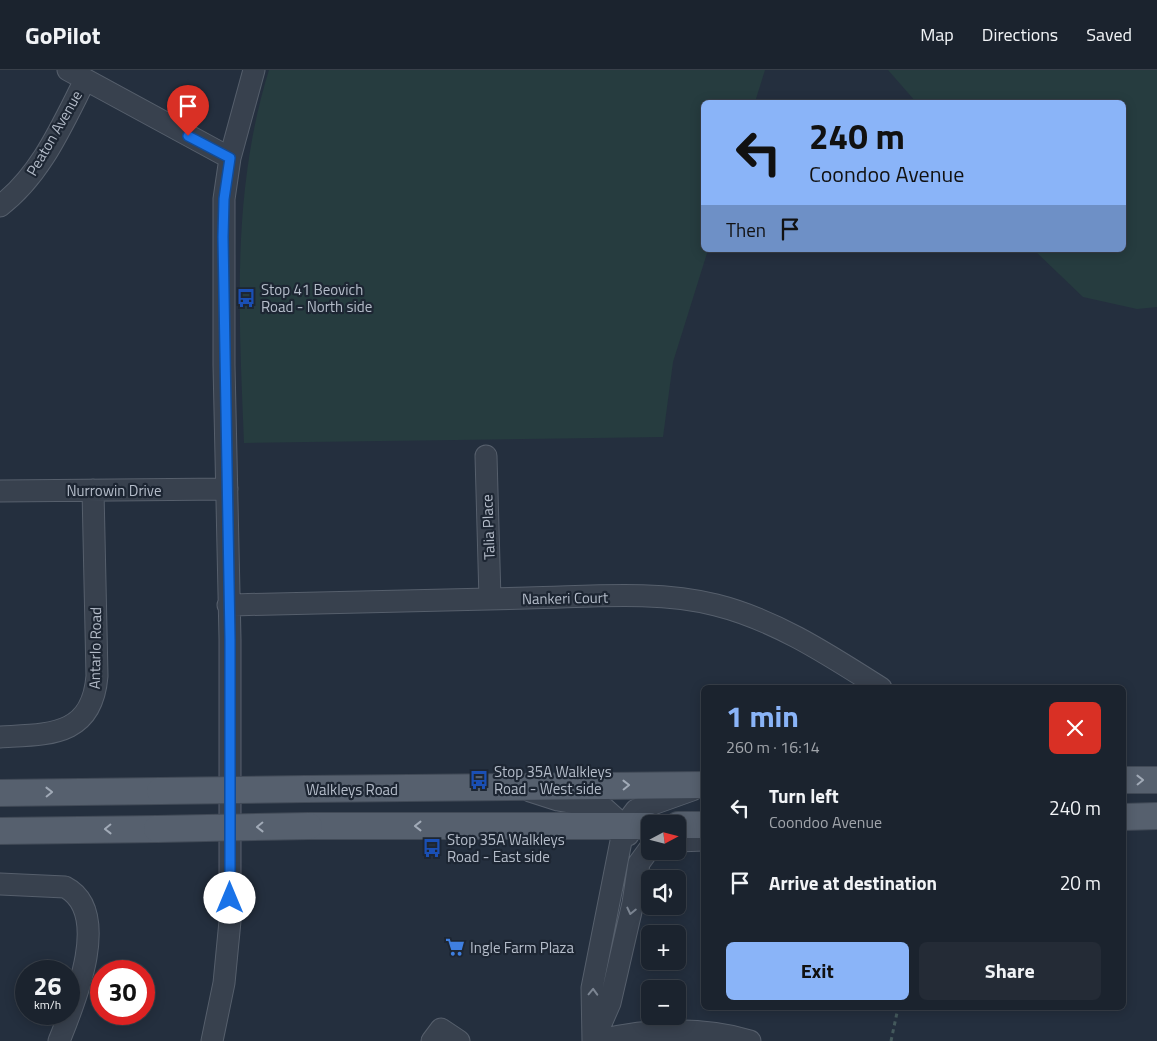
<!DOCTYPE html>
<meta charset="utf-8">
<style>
body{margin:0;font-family:"Titillium Web",sans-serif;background:#242b36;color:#f1f3f6;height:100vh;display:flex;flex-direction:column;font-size:19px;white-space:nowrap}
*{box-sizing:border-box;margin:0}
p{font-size:16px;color:#a0a4aa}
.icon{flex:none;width:28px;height:28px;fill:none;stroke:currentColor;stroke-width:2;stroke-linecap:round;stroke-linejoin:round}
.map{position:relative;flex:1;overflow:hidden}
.panel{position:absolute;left:701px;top:615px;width:425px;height:325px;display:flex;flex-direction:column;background:#1b232e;border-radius:8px;box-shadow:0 2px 12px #0003,0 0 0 1px #39404a}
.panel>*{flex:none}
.guide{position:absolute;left:701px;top:30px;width:425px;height:152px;border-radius:8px;box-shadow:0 2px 12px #0003,0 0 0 1px #39404a;background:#8ab4f8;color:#111;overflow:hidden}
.needle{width:32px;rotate:83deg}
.controls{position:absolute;left:641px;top:745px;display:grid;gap:10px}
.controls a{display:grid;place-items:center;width:45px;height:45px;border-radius:8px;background:#1b232e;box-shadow:0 2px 12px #0003,0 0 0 1px #39404a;font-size:25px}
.speed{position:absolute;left:15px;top:890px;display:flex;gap:10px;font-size:25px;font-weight:700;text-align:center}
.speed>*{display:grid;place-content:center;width:65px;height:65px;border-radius:50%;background:#1b232e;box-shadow:0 2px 12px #0003,0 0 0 1px #39404a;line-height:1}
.speed small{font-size:12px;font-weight:400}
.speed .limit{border:8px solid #d22;background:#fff;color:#111}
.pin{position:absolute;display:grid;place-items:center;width:42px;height:42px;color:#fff;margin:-51px -21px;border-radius:50% 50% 50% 0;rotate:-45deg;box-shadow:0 0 5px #0007}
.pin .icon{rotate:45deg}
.me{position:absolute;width:55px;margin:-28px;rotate:0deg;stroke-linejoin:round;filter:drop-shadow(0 0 4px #0008)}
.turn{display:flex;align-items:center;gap:18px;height:105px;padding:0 25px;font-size:22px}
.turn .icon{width:65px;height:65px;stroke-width:2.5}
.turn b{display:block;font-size:35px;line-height:42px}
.then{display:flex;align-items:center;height:48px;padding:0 25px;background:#0003;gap:10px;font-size:19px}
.round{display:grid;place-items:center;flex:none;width:52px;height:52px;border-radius:8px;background:#242b36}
.summary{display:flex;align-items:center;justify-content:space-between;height:85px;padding:0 25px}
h1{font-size:30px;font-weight:700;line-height:38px;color:#8ab4f8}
.cta{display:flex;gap:10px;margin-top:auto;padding:10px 25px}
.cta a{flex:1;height:58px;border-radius:8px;background:#8ab4f8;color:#111;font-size:20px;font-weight:700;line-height:58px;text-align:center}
.cta a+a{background:#242b36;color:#f1f3f6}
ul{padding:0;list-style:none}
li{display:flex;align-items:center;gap:15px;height:75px;padding:0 25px}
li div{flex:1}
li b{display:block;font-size:19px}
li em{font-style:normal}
header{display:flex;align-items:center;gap:30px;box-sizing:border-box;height:70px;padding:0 25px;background:#1b232e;border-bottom:1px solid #39404a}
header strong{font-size:24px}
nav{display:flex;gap:28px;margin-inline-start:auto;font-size:18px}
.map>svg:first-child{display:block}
.green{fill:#263c3f}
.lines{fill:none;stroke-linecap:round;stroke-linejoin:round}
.minor-casing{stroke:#565f6c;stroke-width:23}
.major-casing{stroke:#414a57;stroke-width:28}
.path{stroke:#44595c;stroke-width:3;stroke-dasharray:4 4;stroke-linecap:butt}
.minor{stroke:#38414e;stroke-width:21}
.major{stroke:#56606e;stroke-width:26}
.major-bridge-casing{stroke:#414a57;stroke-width:28;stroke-linecap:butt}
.major-bridge{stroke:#56606e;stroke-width:26}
.oneway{stroke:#a1aab7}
.oneway2{stroke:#7c8592}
.route-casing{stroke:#114b97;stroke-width:12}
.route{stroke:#1a73e8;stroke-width:9}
.labels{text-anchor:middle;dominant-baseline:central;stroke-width:4.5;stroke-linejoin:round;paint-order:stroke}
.street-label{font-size:15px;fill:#b4bcc9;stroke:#1d2633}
.poi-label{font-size:15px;fill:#b4bcc9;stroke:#1d2633;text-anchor:start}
</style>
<header>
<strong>GoPilot</strong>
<nav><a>Map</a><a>Directions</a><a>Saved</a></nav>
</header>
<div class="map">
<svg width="1157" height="971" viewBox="0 0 1157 971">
<rect width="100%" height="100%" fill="#242f3e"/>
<!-- green -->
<path class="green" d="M269,0h496l-10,32h-51v148h4l-35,112 -10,75 -419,6c-5,-126 -13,-251 25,-373z
M888,0h269v237l-20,2 -54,-12 -49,-47h90v-148h-208z"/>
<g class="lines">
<!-- minor casing -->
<g class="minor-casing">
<path id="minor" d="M68,0l162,88
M0,136c41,-31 62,-81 85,-126
M486,386l4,143
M0,421l227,-2
M228,535c100,-2 200,-5 299,-7 62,-1 129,-8 189,7 60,15 113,50 165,83
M0,667c49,-3 92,0 97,-61l-4,-186
M530,721l28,9 46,8 20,18 4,9
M678,771l26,-1
M0,814l65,3c48,25 9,117 -6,154
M596,965l14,-32 23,-100 6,-40 11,-15
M212,971l12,-58 6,-62v-282l-6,-274v-166l6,-41 24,-88
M432,971l9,-12 18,12
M593,971l-1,-53 32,-162 12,-16 56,-20
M596,971c51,-12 104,-15 154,0"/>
</g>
<!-- major casing -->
<g class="major-casing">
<path id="major" d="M1124,710h33
M306,719l398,-4
M0,723l160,-2
M1124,747l33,-1
M678,755h26
M309,756h341
M0,761l157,-2"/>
</g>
<!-- path -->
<path class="path" d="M891,971l7,-33"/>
<!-- minor -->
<use href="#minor" class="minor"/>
<!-- major -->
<use href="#major" class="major"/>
<!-- major-bridge casing -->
<g class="major-bridge-casing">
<path id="major-bridge" d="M160,721l146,-2
M157,759l152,-3"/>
</g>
<!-- major-bridge -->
<use href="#major-bridge" class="major-bridge"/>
</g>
<!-- one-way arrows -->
<defs><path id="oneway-chevron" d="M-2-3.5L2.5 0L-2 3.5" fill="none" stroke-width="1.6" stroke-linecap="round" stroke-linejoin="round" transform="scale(1.25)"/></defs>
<g class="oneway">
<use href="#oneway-chevron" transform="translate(1140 710) rotate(-1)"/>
<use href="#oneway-chevron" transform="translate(626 715) rotate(-1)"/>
<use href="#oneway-chevron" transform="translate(49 722) rotate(-1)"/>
<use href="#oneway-chevron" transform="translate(418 756) rotate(180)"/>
<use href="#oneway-chevron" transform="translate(260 757) rotate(179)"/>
<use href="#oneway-chevron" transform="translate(108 759) rotate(179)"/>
</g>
<g class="oneway2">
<use href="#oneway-chevron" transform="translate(631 841) rotate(103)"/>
<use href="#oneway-chevron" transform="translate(593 922) rotate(-88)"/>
</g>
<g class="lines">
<!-- route casing -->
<g class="route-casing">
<path id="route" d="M188,66l42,22 -6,41 -1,38 7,402v259"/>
</g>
<!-- route -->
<use href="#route" class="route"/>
</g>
<!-- icons -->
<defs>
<g id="bus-bare" transform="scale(1.5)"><path d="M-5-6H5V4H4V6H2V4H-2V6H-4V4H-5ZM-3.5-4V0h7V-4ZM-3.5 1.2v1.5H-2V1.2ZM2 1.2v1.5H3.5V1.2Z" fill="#1a4fb4" stroke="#1d2633" stroke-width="2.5" paint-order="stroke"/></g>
<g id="supermarket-bare" transform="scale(1.5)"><path d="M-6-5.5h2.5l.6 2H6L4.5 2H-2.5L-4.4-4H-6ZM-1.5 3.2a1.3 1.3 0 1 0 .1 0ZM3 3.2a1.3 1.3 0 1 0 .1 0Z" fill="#3f7fe0" stroke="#1d2633" stroke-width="2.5" paint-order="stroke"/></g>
</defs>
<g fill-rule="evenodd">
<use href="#bus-bare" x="246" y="228"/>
<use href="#bus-bare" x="479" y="710"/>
<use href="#bus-bare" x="432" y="778"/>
<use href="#supermarket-bare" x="455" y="877"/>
</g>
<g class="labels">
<!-- street labels -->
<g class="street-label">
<text transform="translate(54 63) rotate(-60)">Peaton Avenue</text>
<text x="114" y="420">Nurrowin Drive</text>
<text transform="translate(488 457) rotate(-92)">Talia Place</text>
<text transform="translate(565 528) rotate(-1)">Nankeri Court</text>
<text transform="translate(95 578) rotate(-89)">Antarlo Road</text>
<text x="352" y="719">Walkleys Road</text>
</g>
<!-- poi labels -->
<g class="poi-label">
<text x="261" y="219">Stop 41 Beovich<tspan x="261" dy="17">Road - North side</tspan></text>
<text x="494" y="701">Stop 35A Walkleys<tspan x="494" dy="17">Road - West side</tspan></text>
<text x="447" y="769">Stop 35A Walkleys<tspan x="447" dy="17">Road - East side</tspan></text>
<text x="470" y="877">Ingle Farm Plaza</text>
</g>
</g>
</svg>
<div class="controls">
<a><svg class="needle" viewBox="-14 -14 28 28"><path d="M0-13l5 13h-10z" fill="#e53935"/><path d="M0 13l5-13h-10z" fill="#a0a4aa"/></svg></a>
<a><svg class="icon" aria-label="sound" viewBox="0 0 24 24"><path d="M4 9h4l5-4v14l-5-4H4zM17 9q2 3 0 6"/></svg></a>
<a>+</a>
<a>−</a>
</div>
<div class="speed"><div>26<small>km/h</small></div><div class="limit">30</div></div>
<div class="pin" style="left:188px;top:66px;background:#d93025"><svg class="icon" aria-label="arrive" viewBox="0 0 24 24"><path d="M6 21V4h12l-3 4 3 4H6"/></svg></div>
<svg class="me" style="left:230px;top:828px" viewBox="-20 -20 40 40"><circle r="19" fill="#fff"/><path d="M0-13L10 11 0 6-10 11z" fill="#1a73e8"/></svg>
<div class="guide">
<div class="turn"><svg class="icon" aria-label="left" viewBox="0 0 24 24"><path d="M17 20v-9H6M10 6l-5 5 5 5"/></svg><div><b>240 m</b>Coondoo Avenue</div></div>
<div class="then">Then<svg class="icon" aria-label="arrive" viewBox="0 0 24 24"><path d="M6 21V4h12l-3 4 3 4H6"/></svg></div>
</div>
<section class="panel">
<div class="summary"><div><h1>1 min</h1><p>260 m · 16:14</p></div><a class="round" style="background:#d93025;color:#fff"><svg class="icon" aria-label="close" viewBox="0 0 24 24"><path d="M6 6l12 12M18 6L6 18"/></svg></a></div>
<ul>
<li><svg class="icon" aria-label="left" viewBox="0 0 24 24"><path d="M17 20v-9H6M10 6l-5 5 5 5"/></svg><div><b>Turn left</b><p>Coondoo Avenue</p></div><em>240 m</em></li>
<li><svg class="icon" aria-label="arrive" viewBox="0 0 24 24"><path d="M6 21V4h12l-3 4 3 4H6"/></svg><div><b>Arrive at destination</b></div><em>20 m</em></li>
</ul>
<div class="cta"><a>Exit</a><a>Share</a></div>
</section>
</div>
